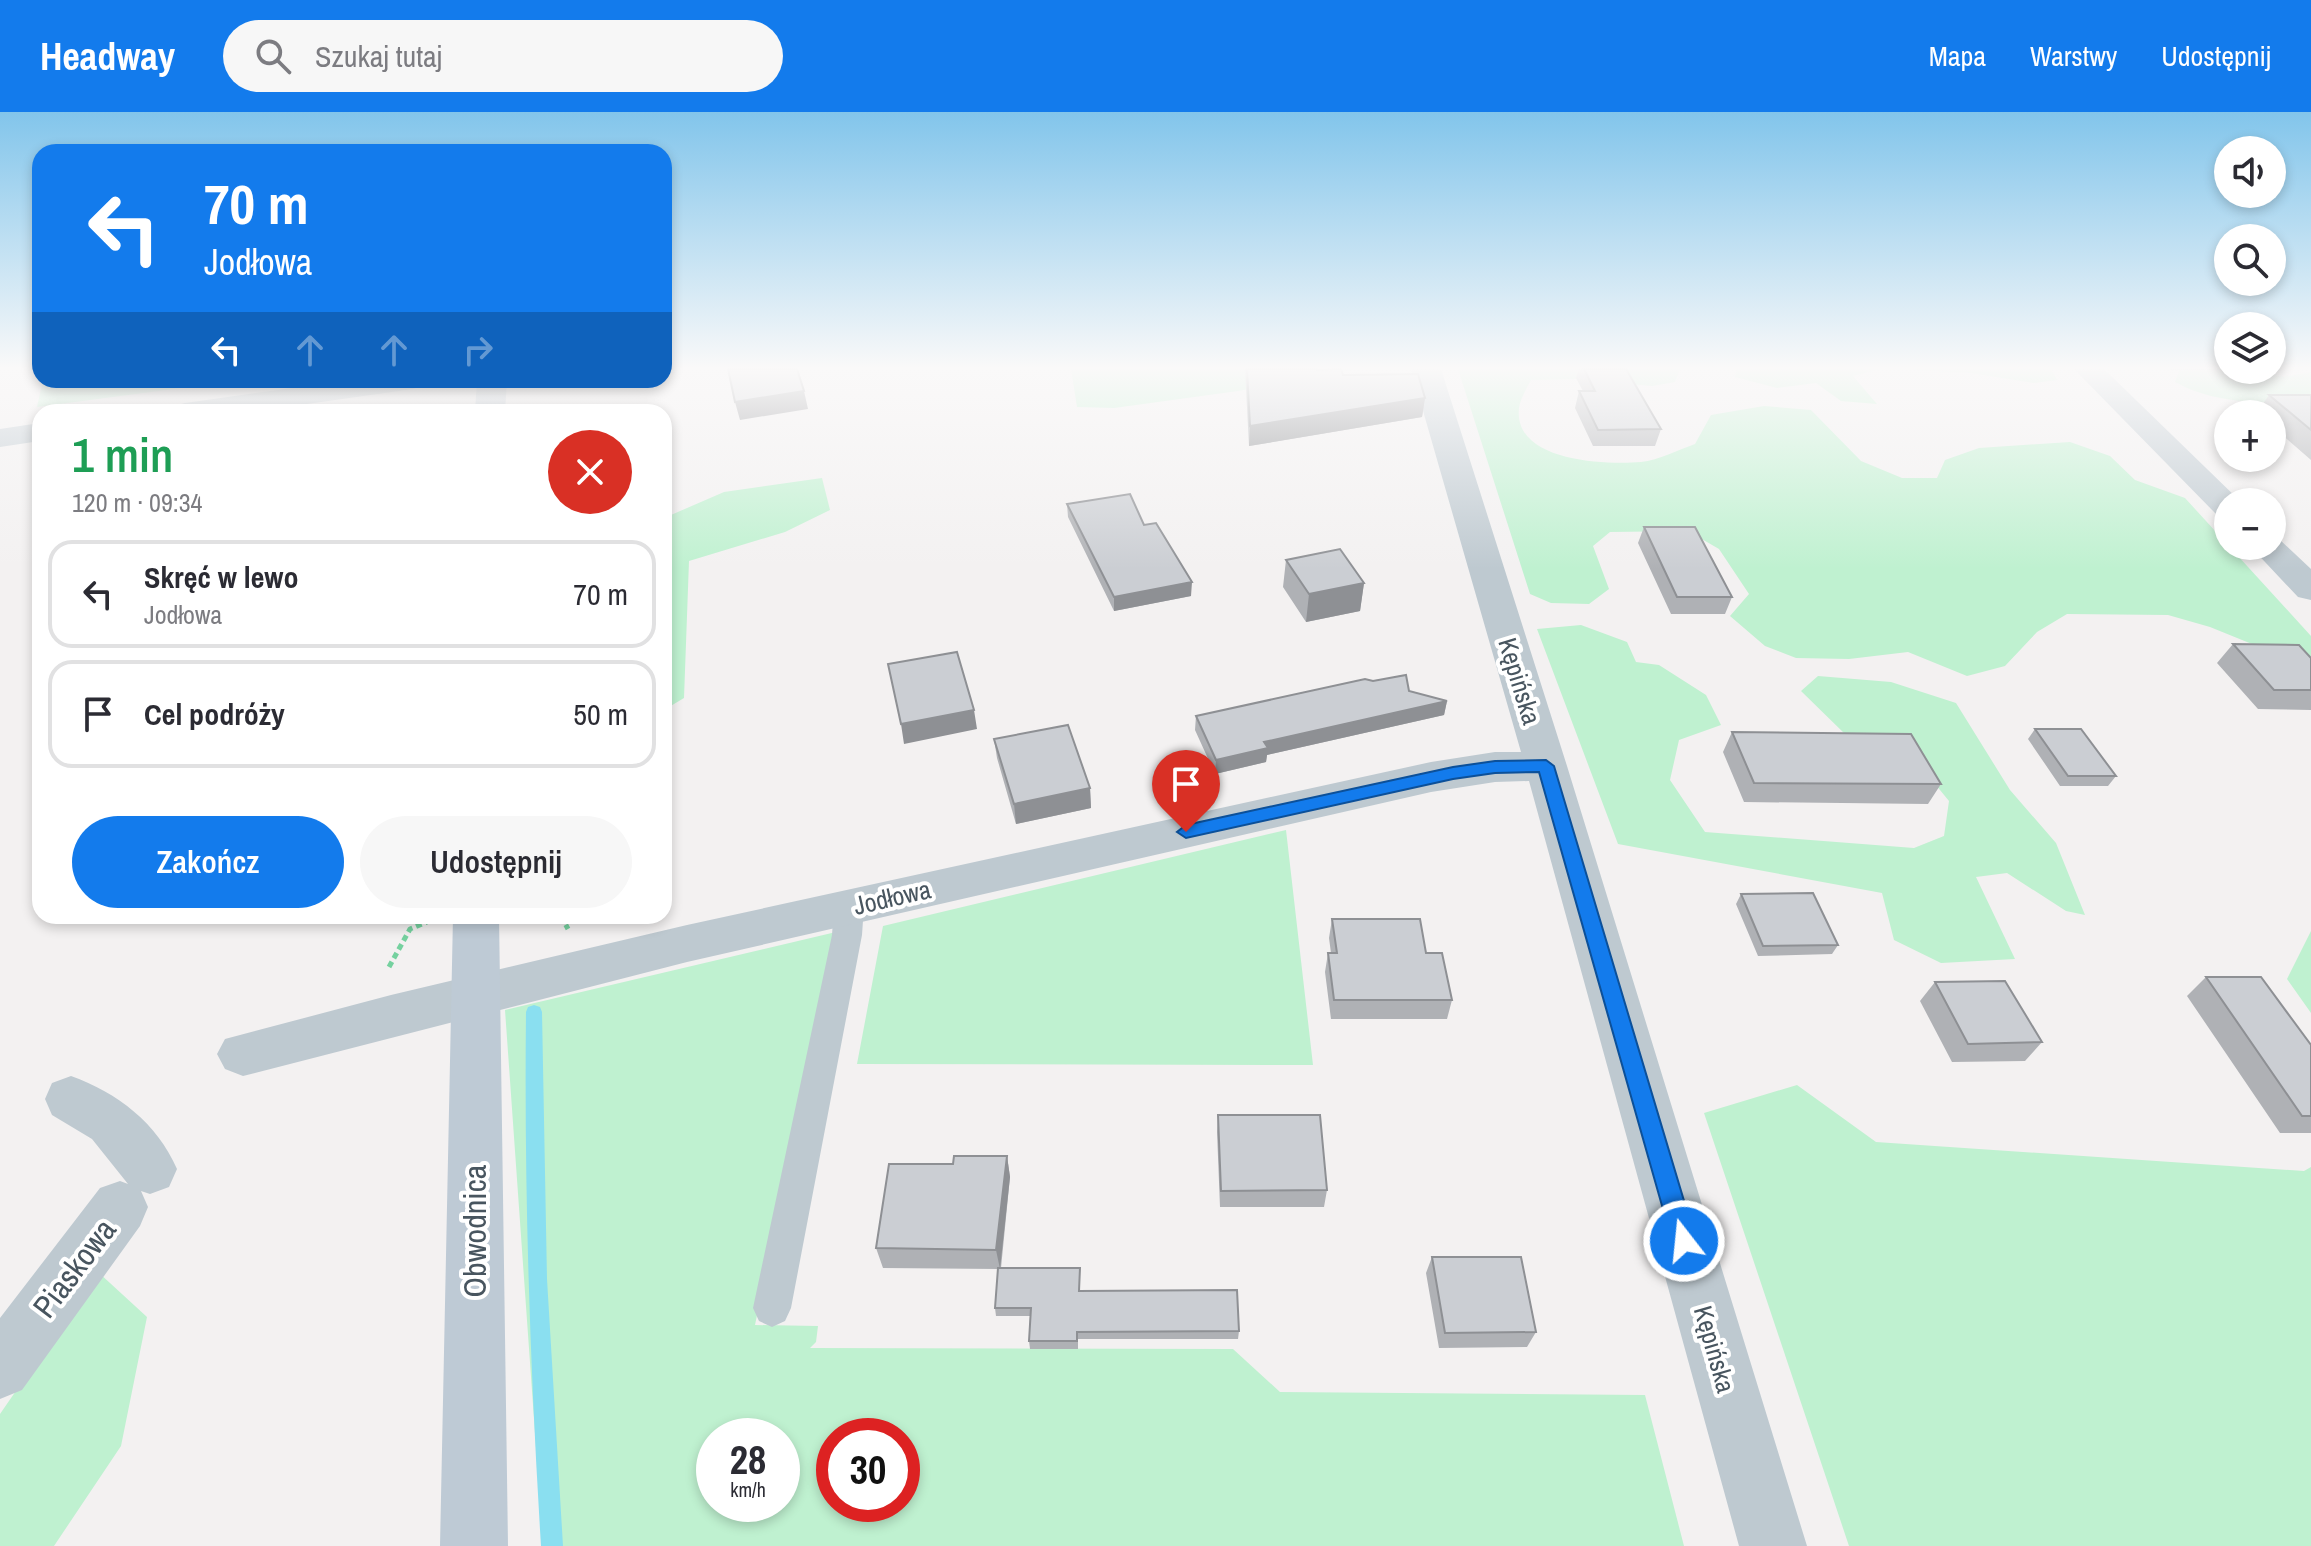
<!DOCTYPE html>
<html lang="pl">
<meta charset="utf-8">
<style>
body{margin:0;font-family:"Archivo Narrow",sans-serif;background:#f7f7f7;color:#2b2b33;height:100vh;display:flex;flex-direction:column;font-size:30px;white-space:nowrap}
*{box-sizing:border-box;margin:0}
p{font-size:26px;color:#7c7c81}
.icon{flex:none;width:44px;height:44px;fill:none;stroke:currentColor;stroke-width:2;stroke-linecap:round;stroke-linejoin:round}
.map{position:relative;flex:1;overflow:hidden}
.drawer{position:absolute;left:32px;top:292px;width:640px;height:520px;display:flex;flex-direction:column;background:#fff;border-radius:24px;box-shadow:0 4px 12px #0003}
.drawer>*{flex:none}
.guide{position:absolute;left:32px;top:32px;width:640px;height:244px;border-radius:24px;box-shadow:0 4px 12px #0003;background:#137bec;color:#fff;overflow:hidden}
.fabs{position:absolute;left:2214px;top:24px;display:grid;gap:16px}
.fabs a{display:grid;place-items:center;width:72px;height:72px;border-radius:50%;background:#fff;box-shadow:0 4px 12px #0003;font-size:40px}
.speed{position:absolute;left:696px;top:1306px;display:flex;gap:16px;font-size:40px;font-weight:700;text-align:center}
.speed>*{display:grid;place-content:center;width:104px;height:104px;border-radius:50%;background:#fff;box-shadow:0 4px 12px #0003;line-height:1}
.speed small{font-size:20px;font-weight:400}
.speed .limit{border:12px solid #d22;background:#fff;color:#111}
.pin{position:absolute;display:grid;place-items:center;width:68px;height:68px;color:#fff;margin:-82px -34px;border-radius:50% 50% 50% 0;rotate:-45deg;box-shadow:0 0 8px #0007}
.pin .icon{rotate:45deg}
.me{position:absolute;width:88px;margin:-44px;rotate:344deg;stroke-linejoin:round;filter:drop-shadow(0 0 6px #0008)}
.turn{display:flex;align-items:center;gap:28px;height:168px;padding:0 40px;font-size:36px}
.turn .icon{width:104px;height:104px;stroke-width:2.5}
.turn b{display:block;font-size:56px;line-height:68px}
.lanes{display:flex;align-items:center;height:76px;padding:0 40px;background:#0003;justify-content:center;gap:40px;direction:ltr}
.lanes .off{opacity:.35}
.round{display:grid;place-items:center;flex:none;width:84px;height:84px;border-radius:42px;background:#f7f7f7}
.headline{display:flex;align-items:center;justify-content:space-between;height:136px;padding:0 40px}
h1{font-size:48px;font-weight:600;line-height:60px;color:#1e9e55}
.primary-button{display:flex;gap:16px;margin-top:auto;padding:16px 40px}
.primary-button a{flex:1;height:92px;border-radius:48px;background:#137bec;color:#fff;font-size:32px;font-weight:600;line-height:92px;text-align:center}
.primary-button a+a{background:#f7f7f7;color:#2b2b33}
ul{padding:0;list-style:none}
li{display:flex;align-items:center;gap:24px;height:108px;margin:0 16px 12px;padding:0 24px;border:4px solid #e1e1e2;border-radius:24px}
li div{flex:1}
li b{display:block;font-size:30px}
li em{font-style:normal}
header{display:flex;align-items:center;gap:48px;box-sizing:border-box;height:112px;padding:0 40px;background:#137bec;color:#fff}
header strong{font-size:38px}
nav{display:flex;gap:44px;margin-inline-start:auto;font-size:28px}
.search{width:560px;height:72px;background:#f7f7f7;display:flex;align-items:center;gap:20px;box-sizing:border-box;padding:0 28px;border-radius:44px;color:#7c7c81;font-size:30px}
.map>svg:first-child{display:block}
.green{fill:#bff1d0;fill-rule:evenodd}
.lines{fill:none;stroke-linecap:round;stroke-linejoin:round}
.stream{fill:#8adff0;fill-rule:evenodd}
.path{stroke:#75d19f;stroke-width:5;stroke-dasharray:6 4;stroke-linecap:butt}
.service{fill:#bec9d0;fill-rule:evenodd}
.minor{fill:#bec9d0;fill-rule:evenodd}
.secondary{fill:#becad5;fill-rule:evenodd}
.wall{fill:#afb1b5}
.shaded-wall{fill:#8e9094}
.building{fill:#cbced3;stroke:#8e9094;stroke-width:2}
.route{fill:#137bec;stroke:#0c5099;stroke-width:2}
.labels{text-anchor:middle;dominant-baseline:central;stroke-width:8;stroke-linejoin:round;paint-order:stroke}
.street-label{font-size:26px;fill:#48555f;stroke:#fff}
.near-street-label{font-size:32px;fill:#48555f;stroke:#fff}
</style>
<header>
<strong>Headway</strong>
<div class="search"><svg class="icon" aria-label="search" viewBox="0 0 24 24"><circle cx="10" cy="10" r="6"/><path d="M15 15l6 6"/></svg>Szukaj tutaj</div>
<nav><a>Mapa</a><a>Warstwy</a><a>Udostępnij</a></nav>
</header>
<div class="map">
<svg width="2311" height="1434" viewBox="0 0 2311 1434">
<rect width="100%" height="100%" fill="#f3f1f1"/>
<!-- green -->
<path class="green" d="M1071,257h286l-119,22 -124,17 -37,-1z
M1458,257h222l-5,13 -23,4 -76,-7 -45,1c-4,8 -11,19 -12,28 -6,54 87,57 122,54 18,-2 37,-12 54,-18l16,-29 53,-9 47,4 50,51 41,17h35l8,-18 34,-12 91,-6 40,14 25,24 50,18 126,138v22l-32,-3 -69,-28 -42,-12 -101,-1 -30,18 -32,34 -38,10 -59,-24 -59,7 -53,-1 -31,-12 -35,-30 19,-22 -30,-45 -31,-18 -78,1 -17,14 16,43 -20,15 -38,-1 -21,-9z
M1737,257h143l-27,7 24,28 -36,-3 -25,-18 -39,5 -42,-11z
M1898,257h153l6,11 -23,3 -63,-10z
M2211,257l43,1 29,7 28,-5v30c-47,1 -94,3 -136,-20l4,-11z
M43,268h199l-205,27z
M822,366l8,32 -45,22 -96,29 -5,137 -20,12v-192l60,-26z
M1581,513l46,17 9,20 23,3 47,30 15,30 -42,15 -9,40 35,52 209,16 30,-12 5,-35 -41,-50 -62,-16 -45,-44 17,-15 73,6 65,21 54,87 46,53 29,72 -19,-4 -59,-38 -31,4 39,82 -74,4 -47,-23 -12,-47 -264,-49 -81,-215z
M1286,718l27,235 -456,-1 26,-138z
M2311,819v82l-24,-34z
M836,820l-81,393 63,1 -2,16 -6,6 423,1 47,43 365,3 39,151h-1141l-38,-536zM714,1324h68v68h-68zM834,1324h68v68h-68z
M1797,973l79,57 428,29 7,-4v379h-462l-145,-433z
M98,1160l49,45 -26,129 -67,100h-54v-132z"/>
<g class="lines">
<!-- stream -->
<path class="stream" d="M534,893l6,2 2,5 5,267 16,267h-22c-11,-178 -17,-356 -15,-534l2,-5z"/>
<!-- path -->
<path class="path" d="M561,804l7,13
M389,855l21,-38 17,-7"/>
<!-- service -->
<path class="service" d="M849,783l10,3 5,8 -2,29 -71,373 -6,13 -13,6 -13,-6 -6,-13 79,-373 2,-29 5,-8z"/>
<!-- minor -->
<path class="minor" d="M1411,257h30l126,397 240,780h-68l-210,-765 -34,1 -64,10 -744,170 -444,114 -18,-7 -8,-15 8,-15 166,-44 296,-70 744,-163 64,-10h26z
M2074,257h30l137,133h-13v15l-12,-3z
M349,268h79l-5,6 -10,3 -163,23h-80l4,-6 11,-3z
M40,311v18l-40,6v-18z
M2272,425l7,2 32,30v31l-13,-3 -48,-51h22z
M71,964c47,17 86,47 106,93l-8,18 -19,7 -9,-3 7,16 -8,19 -118,164 -22,9v-81l100,-130 20,-7 8,3 -36,-45 -40,-24 -7,-16 7,-16z"/>
<!-- secondary -->
<path class="secondary" d="M477,268h30l-2,32h-30z
M453,804h46l9,630h-68z"/>
</g>
<!-- wall -->
<path class="wall" d="M1245,257h72v1l26,5 82,23 -3,19 -173,29z
M1579,257h47l35,60 -6,17h-62l-18,-38 4,-17h4l-7,-13z
M2170,257h58v1h8h-64z
M2269,283h42v65l-39,-34v-12h-14l-1,-1z
M1067,392l77,21 47,71 -77,15 -46,-94z
M1644,415l88,70 -7,17h-54l-33,-71z
M1286,448l78,23 -4,28 -54,11 -23,-35z
M2233,532l78,14v52l-53,-1 -41,-46z
M1409,579l38,10 -3,14 -177,40 -1,7 -51,12 -20,-44 1,-14z
M2035,617l81,47 -8,10h-48l-32,-47z
M1732,620l209,52 -13,20 -184,-2 -21,-50z
M994,627l96,49 1,20 -75,16 -19,-66z
M1741,782l97,51 -6,9 -74,2 -22,-52z
M1332,807l94,34 26,47 -5,19h-116l-6,-47 3,-19h3l-2,-15z
M2206,865l105,68v88h-31l-93,-137z
M1935,870l107,60 -17,19 -73,1 -32,-61z
M1218,1003l109,75 -3,17h-104l-3,-75z
M1007,1044l3,21 -9,91h79v23l159,40 -1,8h-160v10h-48l-1,-8 1,-25h-34l-1,-8 3,-39 -115,-1 -7,-20 77,-84z
M1432,1145l104,75 -9,15 -88,1 -13,-75z"/>
<!-- shaded-wall -->
<path class="shaded-wall" d="M804,279l4,18 -68,11 -5,-18z
M1425,286l-3,19 -173,29 1,-20z
M1192,470l-1,14 -77,15v-14z
M1364,471l-4,28 -54,11 3,-28z
M1447,589l-3,14 -177,40 -1,7 -51,12 1,-14 48,-18z
M974,598l3,19 -73,15 -3,-20z
M1090,676l1,20 -75,16 -2,-20z
M1007,1044l3,21 -10,92 -4,-19z"/>
<!-- building -->
<path class="building" d="M728,257h69l7,22 -69,11z
M1247,257h70v1l24,-1 2,6 75,-1 7,24 -175,28z
M1584,257h42l35,60 -63,1 -19,-39h16z
M2269,283h42v35z
M590,294l1,6h-39z
M1130,382l14,31 12,-2 36,59 -78,15 -47,-93z
M1644,415h51l37,70h-55z
M1340,437l24,34 -55,11 -23,-34z
M2233,532l66,1 12,13v32h-37z
M957,540l17,58 -73,14 -13,-60z
M1406,563l3,16 38,10 -183,41 4,6 -52,12 -20,-44 169,-37 8,2z
M1068,613l22,63 -76,16 -20,-65z
M2035,617h46l35,47h-48z
M1732,620l179,2 30,50 -187,-1z
M1813,781l25,52 -75,1 -22,-52z
M1332,807h88l6,34h16l10,47h-118l-6,-47h9z
M2206,865h55l50,68v71h-9z
M2005,869l37,61 -74,2 -33,-62z
M1218,1003h102l7,75 -106,1z
M954,1044h53l-11,94 -120,-2 13,-84h64z
M1432,1145h89l15,75 -91,1z
M998,1156h82l-1,23 158,-1 2,41 -162,1v9h-48l2,-33h-36z"/>
<!-- sky -->
<linearGradient id="sky" x2="0" y2="1"><stop stop-color="#82c5eb"/><stop offset="0.56" stop-color="#faf9f9"/><stop offset="1" stop-color="#faf9f9" stop-opacity="0"/></linearGradient>
<rect width="2311" height="457" fill="url(#sky)"/>
<!-- route -->
<path class="route" d="M1546,648l8,6 142,475 -4,8 -8,3 -8,-3 -4,-8 -133,-469 -44,1 -42,6 -267,59 -9,-6 9,-7 267,-58 42,-6z"/>
<g class="labels">
<!-- street labels -->
<g class="street-label">
<text transform="translate(1520 569) rotate(73)">Kępińska</text>
<text transform="translate(892 785) rotate(-13)">Jodłowa</text>
<text transform="translate(1715 1237) rotate(74)">Kępińska</text>
</g>
<!-- near-street labels -->
<g class="near-street-label">
<text transform="translate(474 1119) rotate(-90)">Obwodnica</text>
<text transform="translate(74 1156) rotate(-53)">Piaskowa</text>
</g>
</g>
</svg>
<div class="fabs">
<a><svg class="icon" aria-label="sound" viewBox="0 0 24 24"><path d="M4 9h4l5-4v14l-5-4H4zM17 9q2 3 0 6"/></svg></a>
<a><svg class="icon" aria-label="search" viewBox="0 0 24 24"><circle cx="10" cy="10" r="6"/><path d="M15 15l6 6"/></svg></a>
<a><svg class="icon" aria-label="layers" viewBox="0 0 24 24"><path d="M12 4l9 5-9 5-9-5zM3 14l9 5 9-5"/></svg></a>
<a>+</a>
<a>−</a>
</div>
<div class="speed"><div>28<small>km/h</small></div><div class="limit">30</div></div>
<div class="pin" style="left:1186px;top:720px;background:#d93025"><svg class="icon" aria-label="arrive" viewBox="0 0 24 24"><path d="M6 21V4h12l-3 4 3 4H6"/></svg></div>
<svg class="me" style="left:1684px;top:1129px" viewBox="-20 -20 40 40"><circle r="17" fill="#137bec" stroke="#fff" stroke-width="3"/><path d="M0-11L8 9 0 5-8 9z" fill="#fff"/></svg>
<div class="guide">
<div class="turn"><svg class="icon" aria-label="left" viewBox="0 0 24 24"><path d="M17 20v-9H6M10 6l-5 5 5 5"/></svg><div><b>70 m</b>Jodłowa</div></div>
<div class="lanes"><svg class="icon" aria-label="left" viewBox="0 0 24 24"><path d="M17 20v-9H6M10 6l-5 5 5 5"/></svg><svg class="icon off" aria-label="ahead" viewBox="0 0 24 24"><path d="M12 20V5M6 11l6-6 6 6"/></svg><svg class="icon off" aria-label="ahead" viewBox="0 0 24 24"><path d="M12 20V5M6 11l6-6 6 6"/></svg><svg class="icon off" aria-label="right" viewBox="0 0 24 24"><path d="M7 20v-9h11M14 6l5 5-5 5"/></svg></div>
</div>
<section class="drawer">
<div class="headline"><div><h1>1 min</h1><p>120 m · 09:34</p></div><a class="round" style="background:#d93025;color:#fff"><svg class="icon" aria-label="close" viewBox="0 0 24 24"><path d="M6 6l12 12M18 6L6 18"/></svg></a></div>
<ul>
<li><svg class="icon" aria-label="left" viewBox="0 0 24 24"><path d="M17 20v-9H6M10 6l-5 5 5 5"/></svg><div><b>Skręć w lewo</b><p>Jodłowa</p></div><em>70 m</em></li>
<li><svg class="icon" aria-label="arrive" viewBox="0 0 24 24"><path d="M6 21V4h12l-3 4 3 4H6"/></svg><div><b>Cel podróży</b></div><em>50 m</em></li>
</ul>
<div class="primary-button"><a>Zakończ</a><a>Udostępnij</a></div>
</section>
</div>
